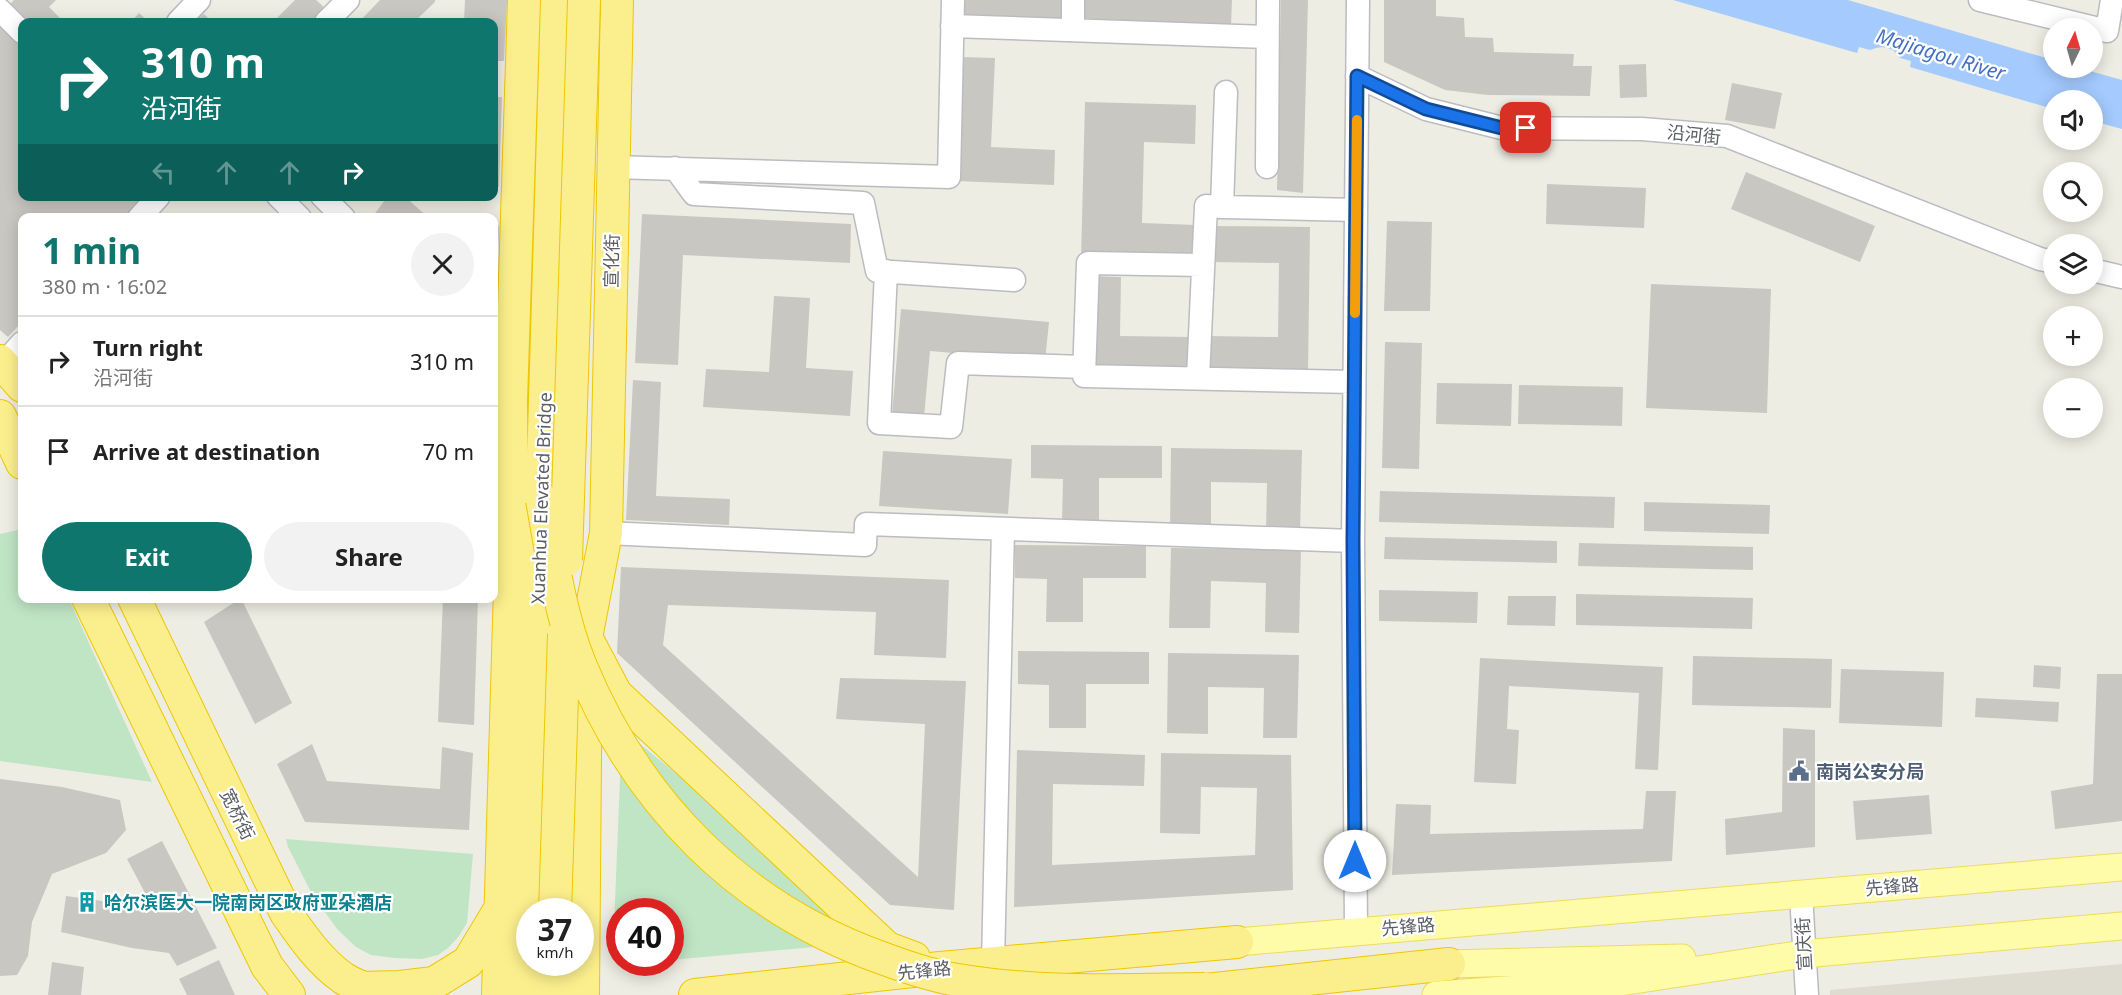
<!DOCTYPE html>
<meta charset="utf-8">
<style>
body{margin:0;font-family:"Noto Sans","Noto Sans SC",sans-serif;background:#f2f2f2;color:#222;height:100vh;display:flex;flex-direction:column;font-size:22px;white-space:nowrap}
*{box-sizing:border-box;margin:0}
p{font-size:20px;color:#767676}
.icon{flex:none;width:33px;height:33px;fill:none;stroke:currentColor;stroke-width:2;stroke-linecap:round;stroke-linejoin:round}
.map{position:relative;flex:1;overflow:hidden}
.drawer{position:absolute;left:18px;top:213px;width:480px;height:390px;display:flex;flex-direction:column;background:#fff;border-radius:12px;box-shadow:0 3px 15px #0003}
.drawer>*{flex:none}
.banner{position:absolute;left:18px;top:18px;width:480px;height:183px;border-radius:12px;box-shadow:0 3px 15px #0003;background:#0f766e;color:#fff;overflow:hidden}
.needle{width:39px;rotate:5deg}
.fabs{position:absolute;left:2043px;top:18px;display:grid;gap:12px}
.fabs a{display:grid;place-items:center;width:60px;height:60px;border-radius:50%;background:#fff;box-shadow:0 3px 15px #0003;font-size:30px}
.speed{position:absolute;left:516px;top:898px;display:flex;gap:12px;font-size:30px;font-weight:700;text-align:center}
.speed>*{display:grid;place-content:center;width:78px;height:78px;border-radius:50%;background:#fff;box-shadow:0 3px 15px #0003;line-height:1}
.speed small{font-size:15px;font-weight:400}
.speed .limit{border:9px solid #d22;background:#fff;color:#111}
.pin{position:absolute;display:grid;place-items:center;width:51px;height:51px;color:#fff;margin:-26px;border-radius:12px;box-shadow:0 3px 9px #0006}
.me{position:absolute;width:66px;margin:-33px;rotate:0deg;stroke-linejoin:round;filter:drop-shadow(0 0 4px #0008)}
.turn{display:flex;align-items:center;gap:21px;height:126px;padding:0 24px;font-size:27px}
.turn .icon{width:78px;height:78px;stroke-width:2.5}
.turn b{display:block;font-size:42px;line-height:51px}
.lanes{display:flex;align-items:center;height:57px;padding:0 24px;background:#0003;justify-content:center;gap:30px;direction:ltr}
.lanes .off{opacity:.35}
.round{display:grid;place-items:center;flex:none;width:63px;height:63px;border-radius:32px;background:#f2f2f2}
.summary{display:flex;align-items:center;justify-content:space-between;height:102px;padding:0 24px}
h1{font-size:36px;font-weight:700;line-height:45px;color:#0f766e}
.primary-button{display:flex;gap:12px;margin-top:auto;padding:12px 24px}
.primary-button a{flex:1;height:69px;border-radius:36px;background:#0f766e;color:#fff;font-size:24px;font-weight:700;line-height:69px;text-align:center}
.primary-button a+a{background:#f2f2f2;color:#222}
ul{padding:0;list-style:none}
li{display:flex;align-items:center;gap:18px;height:90px;padding:0 24px;border-top:2px solid #e0e0e0}
li div{flex:1}
li b{display:block;font-size:22px}
li em{font-style:normal}
.map>svg:first-child{display:block}
.education{fill:#dedcd1}
.green{fill:#c0e5c5}
.water{fill:#a4cafe}
.building{fill:#c9c7c1}
.lines{fill:none;stroke-linecap:round;stroke-linejoin:round}
.minor-casing{stroke:#bbbcc2;stroke-width:25}
.major-casing{stroke:#efdb5b;stroke-width:29}
.highway-casing{stroke:#eec603;stroke-width:34}
.minor{stroke:#fff;stroke-width:22}
.major{stroke:#fefca8;stroke-width:27}
.highway{stroke:#fbef8d;stroke-width:32}
.highway-bridge-casing{stroke:#eec603;stroke-width:34;stroke-linecap:butt}
.highway-bridge{stroke:#fbef8d;stroke-width:32}
.route-casing{stroke:#114b97;stroke-width:15}
.route{stroke:#1a73e8;stroke-width:10}
.slow{stroke:#f59e0b;stroke-width:10}
.labels{text-anchor:middle;dominant-baseline:central;stroke-width:4.5;stroke-linejoin:round;paint-order:stroke}
.street-label{font-size:18px;fill:#5b5e64;stroke:#fff}
.service-label{font-size:18px;font-weight:bold;fill:#4e5e75;stroke:#fff;text-anchor:start}
.culture-label{font-size:18px;font-weight:bold;fill:#0d838f;stroke:#fff;text-anchor:start}
.water-label{font-size:20px;font-style:italic;fill:#4671c1;stroke:#fff}
</style>
<div class="map">
<svg width="2122" height="995" viewBox="0 0 2122 995">
<rect width="100%" height="100%" fill="#eeede3"/>
<!-- education -->
<path class="education" d="M2122,964v31h-292v-5z"/>
<!-- green -->
<path class="green" d="M22,529v69l47,1 83,183 -152,-21v-227z
M622,729l118,97 93,94 -8,26 -154,14 -1,-48h-50l-1,47 -6,-9z
M286,839l187,15 -6,69 -8,13 -11,12 -10,7 -16,4 -27,-1 -24,-3 -15,-8 -18,-17 -25,-34 -25,-49z"/>
<!-- water -->
<path class="water" d="M1673,0h175l205,60 1,8h25l43,12v49l-29,-8 -1,-21h-38l-1,9 -143,-42 1,-6 -11,-3c-7,-12 -19,-13 -30,-8l-11,-3 -2,6z"/>
<!-- building -->
<path class="building" d="M14,0h42l-7,7 15,15h-38l-18,-16z
M295,0h21l10,9 -14,13h-39z
M380,0h55v2l-21,20h-55z
M465,0h42l-3,61h-10v-39h-30z
M963,0h100l-1,18 -99,-3z
M1081,0h151l-1,26 -150,-8z
M1281,0h27l-5,193 -26,-3z
M1384,0h52v16l28,2 1,19 28,1 1,14 80,2 -1,12h19l-2,30 -102,-1 -43,-5 -61,-28z
M139,13l10,9h-18z
M204,14l8,8h-17z
M0,20l22,21v155h124l-20,22h-104v104l-14,15 -8,-7z
M962,57l33,1 -4,89 64,3 -1,35 -98,-4z
M1646,64l1,33 -27,1 -1,-33z
M1732,83l50,10 -7,36 -50,-9z
M494,97h8l-3,90 -5,-1z
M1085,102l111,3 -1,39 -51,-2 -2,81 54,2 -1,37 -114,-3z
M1746,172l129,54 -15,36 -129,-53z
M1547,184l99,4 -2,40 -98,-4z
M388,196h16l25,22h-55l-1,-2z
M642,214l209,10 -1,39 -167,-8 -5,110 -43,-2z
M1387,221l45,1 -2,89h-46z
M494,225l5,1 -4,84h-1z
M1211,226l99,1 -2,144 -100,-1v-34l70,1 1,-74 -68,-1z
M1091,276l30,1 -1,59 71,1v31l-101,-2z
M1651,284l120,5 -4,124 -121,-5z
M774,296l36,2 -4,70 47,3 -3,45 -147,-9 3,-38 63,3z
M901,309l148,13 -4,39 -115,-10 -6,66 -32,-3z
M1385,342l37,1 -3,126 -37,-1z
M633,380l28,2 -5,114 74,3 -1,26 -103,-5z
M1437,383l75,1 -1,42 -75,-2z
M1519,385l104,2 -1,39 -104,-2z
M1031,445l131,1v32h-63v44h-37l1,-43 -32,-1z
M1171,448l131,2 -2,83h-34l1,-50 -56,-1v47l-41,-1z
M883,451l129,8 -4,55 -129,-8z
M1380,491l235,6 -1,31 -235,-6z
M1644,502l126,3 -1,29 -125,-3z
M1385,537l172,4v22l-173,-4z
M1579,543l174,4v23l-175,-4z
M1015,545l131,1v32h-63v44h-37l1,-43 -32,-1z
M1171,548l130,2 -2,83 -34,-1 1,-49 -55,-2 -1,47h-41z
M621,567l328,13 -3,78 -72,-3 2,-43 -208,-7 -5,40 255,232 7,-153 -89,-5 4,-41 126,3 -12,229 -64,-5 -273,-252z
M1379,590l99,2 -1,31 -98,-2z
M1576,594l177,4 -1,31 -176,-4z
M1508,596h48l-1,30 -48,-1z
M241,598l51,105 -37,21 -51,-102z
M443,598h35l-4,127 -36,-3z
M1018,651l131,1v32h-63v44h-37v-43l-31,-1z
M1168,653l131,2 -2,83h-34l1,-50 -56,-1v47l-41,-1z
M1693,656l139,3 -1,49 -139,-3z
M1480,658l183,9 -5,103 -23,-1 4,-76 -130,-7 -2,43 12,1 -3,54 -42,-2z
M2034,665l27,2 -1,22 -27,-2z
M1841,669l103,3 -2,55 -103,-4z
M2097,674h25v147l-67,8 -4,-38 42,-7z
M1976,698l83,4 -1,20 -83,-5z
M1783,728l32,2v117l-89,8 -1,-36 57,-7z
M312,744l15,37 113,8 2,-42 31,6 -4,77 -164,-8 -28,-58z
M1017,750l128,5 -1,31 -91,-2 -1,81 203,-10 2,-67 -56,-1 -1,47 -40,-1 1,-80 130,2 2,135 -279,17z
M0,779l62,8 58,13 6,30 -20,23 -54,21 -20,48 -4,34 -11,19 -17,1z
M1646,791h30l-4,70 -280,14 4,-71 35,1 -1,29 213,-5z
M1929,795l3,39 -76,6 -3,-39z
M162,841l55,107 -40,18 -8,-13 -37,-5 -71,-16 5,-36 87,12 -26,-49z
M219,960l16,35h-48l-8,-16z
M52,962l32,5 -3,28h-33z"/>
<g class="lines">
<!-- minor casing -->
<g class="minor-casing">
<path id="minor" d="M1073,0v30
M1980,0l127,31 5,-31
M0,10l22,22
M178,22l21,-22
M326,22l22,-22
M952,26l315,11
M1357,76l69,33 76,19 140,1 85,7 313,123 14,3
M612,167l337,10 4,-177
M1267,167l1,-167
M675,168l19,26 169,9 14,68 137,9
M278,196l22,22
M322,196l22,22
M1222,207l134,3
M139,218l20,-22
M1203,265l-115,-2 -4,113 270,6
M2092,270l30,7
M886,271l-7,152 72,4 7,-64 126,4
M0,371l3,-7 19,-21
M1198,378l8,-172 16,1 4,-115
M606,533l259,12 1,-21 487,17
M1801,894l6,101
M1356,930l-3,-389 5,-541
M993,963l10,-434"/>
</g>
<!-- major casing -->
<g class="major-casing">
<path id="major" d="M1237,942l885,-75
M1449,964l233,-6
M1436,995l184,-13 183,-28 319,-28"/>
</g>
<!-- highway casing -->
<g class="highway-casing">
<path id="highway" d="M0,361l22,25
M0,416l22,47
M88,598l179,368 22,29
M134,598l152,315c16,23 33,48 57,65 12,8 26,12 39,17
M588,641l28,53 271,254 27,10
M361,988l39,-1 34,-4 34,-21 32,-53
M1177,993l272,-29
M498,995l14,-476 -1,-118 13,-401
M522,995l20,-495 15,-500
M552,995l1,-32
M583,995l3,-357 20,-105 11,-533
M695,995l245,-27 297,-26"/>
</g>
<!-- minor -->
<use href="#minor" class="minor"/>
<!-- major -->
<use href="#major" class="major"/>
<!-- highway -->
<use href="#highway" class="highway"/>
<!-- highway-bridge casing -->
<g class="highway-bridge-casing">
<path id="highway-bridge" d="M542,500c10,55 17,112 38,164 57,139 159,243 302,294 24,9 50,18 76,22 82,14 165,10 247,9
M566,560l18,-560
M555,912l9,-278"/>
</g>
<!-- highway-bridge -->
<use href="#highway-bridge" class="highway-bridge"/>
</g>
<g class="lines">
<!-- route casing -->
<g class="route-casing">
<path id="route" d="M1355,861l-2,-320 4,-465 69,33 76,19h24"/>
</g>
<!-- route -->
<use href="#route" class="route"/>
<!-- slow -->
<path class="slow" d="M1355,313l2,-193"/>
</g>
<!-- icons -->
<defs>
<g id="civic-bare" transform="scale(1.62)"><path d="M-.6-6.5H3V-4.5H.6V-3L4-1V1h2V6H-6V1h2V-1L-.6-3ZM-1.2 2.5V6h2.4V2.5Z" fill="#5c6f8a" stroke="#fff" stroke-width="2.5" paint-order="stroke"/></g>
<g id="building-bare" transform="scale(1.62)"><path d="M-4-6H4V6H1V3H-1V6H-4ZM-2.5-4.3h1.7v1.8h-1.7ZM.8-4.3h1.7v1.8H.8ZM-2.5-1h1.7V.8h-1.7ZM.8-1h1.7V.8H.8Z" fill="#0f9aa8" stroke="#fff" stroke-width="2.5" paint-order="stroke"/></g>
</defs>
<g fill-rule="evenodd">
<use href="#civic-bare" x="1799" y="771"/>
<use href="#building-bare" x="87" y="902"/>
</g>
<g class="labels">
<!-- street labels -->
<g class="street-label">
<text transform="translate(1694 134) rotate(6)">沿河街</text>
<text transform="translate(611 261) rotate(-89)">宣化街</text>
<text transform="translate(541 498) rotate(-88)">Xuanhua Elevated Bridge</text>
<text transform="translate(238 814) rotate(64)">宽桥街</text>
<text transform="translate(1892 886) rotate(-5)">先锋路</text>
<text transform="translate(1408 926) rotate(-5)">先锋路</text>
<text transform="translate(1803 944) rotate(-93)">宣庆街</text>
<text transform="translate(924 970) rotate(-6)">先锋路</text>
</g>
<!-- service labels -->
<g class="service-label">
<text x="1816" y="771">南岗公安分局</text>
</g>
<!-- culture labels -->
<g class="culture-label">
<text x="104" y="902">哈尔滨医大一院南岗区政府亚朵酒店</text>
</g>
<!-- water labels -->
<g class="water-label">
<text transform="translate(1941 54) rotate(17)">Majiagou River</text>
</g>
</g>
</svg>
<div class="fabs">
<a><svg class="needle" viewBox="-14 -14 28 28"><path d="M0-13l5 13h-10z" fill="#e53935"/><path d="M0 13l5-13h-10z" fill="#767676"/></svg></a>
<a><svg class="icon" aria-label="sound" viewBox="0 0 24 24"><path d="M4 9h4l5-4v14l-5-4H4zM17 9q2 3 0 6"/></svg></a>
<a><svg class="icon" aria-label="search" viewBox="0 0 24 24"><circle cx="10" cy="10" r="6"/><path d="M15 15l6 6"/></svg></a>
<a><svg class="icon" aria-label="layers" viewBox="0 0 24 24"><path d="M12 4l9 5-9 5-9-5zM3 14l9 5 9-5"/></svg></a>
<a>+</a>
<a>−</a>
</div>
<div class="speed"><div>37<small>km/h</small></div><div class="limit">40</div></div>
<div class="pin" style="left:1526px;top:128px;background:#d93025"><svg class="icon" aria-label="arrive" viewBox="0 0 24 24"><path d="M6 21V4h12l-3 4 3 4H6"/></svg></div>
<svg class="me" style="left:1355px;top:861px" viewBox="-20 -20 40 40"><circle r="19" fill="#fff"/><path d="M0-13L10 11 0 6-10 11z" fill="#1a73e8"/></svg>
<div class="banner">
<div class="turn"><svg class="icon" aria-label="right" viewBox="0 0 24 24"><path d="M7 20v-9h11M14 6l5 5-5 5"/></svg><div><b>310 m</b>沿河街</div></div>
<div class="lanes"><svg class="icon off" aria-label="left" viewBox="0 0 24 24"><path d="M17 20v-9H6M10 6l-5 5 5 5"/></svg><svg class="icon off" aria-label="ahead" viewBox="0 0 24 24"><path d="M12 20V5M6 11l6-6 6 6"/></svg><svg class="icon off" aria-label="ahead" viewBox="0 0 24 24"><path d="M12 20V5M6 11l6-6 6 6"/></svg><svg class="icon" aria-label="right" viewBox="0 0 24 24"><path d="M7 20v-9h11M14 6l5 5-5 5"/></svg></div>
</div>
<section class="drawer">
<div class="summary"><div><h1>1 min</h1><p>380 m · 16:02</p></div><a class="round"><svg class="icon" aria-label="close" viewBox="0 0 24 24"><path d="M6 6l12 12M18 6L6 18"/></svg></a></div>
<ul>
<li><svg class="icon" aria-label="right" viewBox="0 0 24 24"><path d="M7 20v-9h11M14 6l5 5-5 5"/></svg><div><b>Turn right</b><p>沿河街</p></div><em>310 m</em></li>
<li><svg class="icon" aria-label="arrive" viewBox="0 0 24 24"><path d="M6 21V4h12l-3 4 3 4H6"/></svg><div><b>Arrive at destination</b></div><em>70 m</em></li>
</ul>
<div class="primary-button"><a>Exit</a><a>Share</a></div>
</section>
</div>
